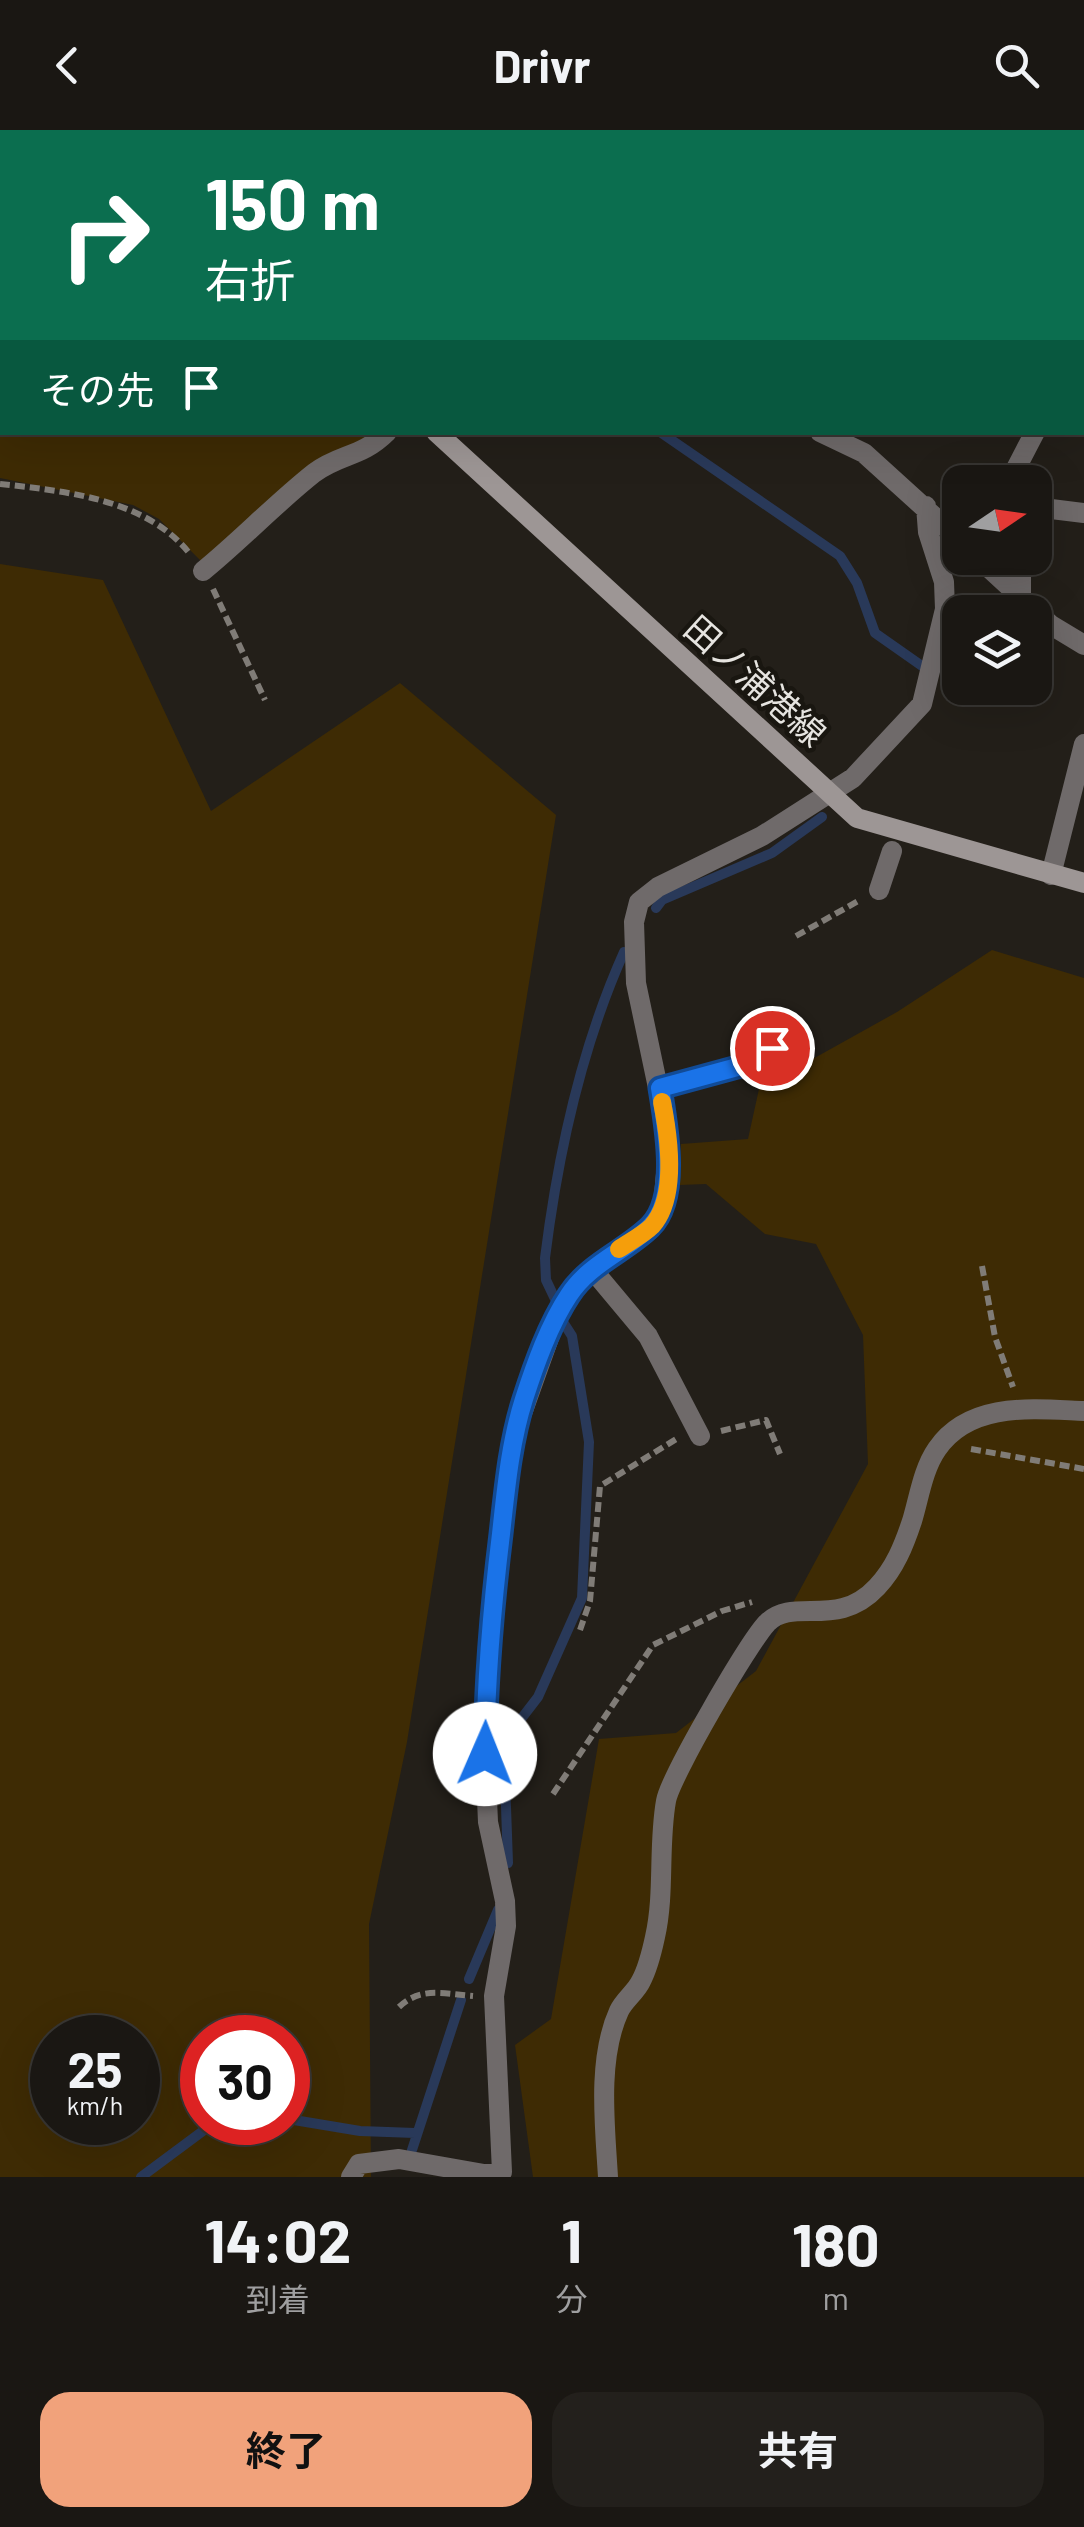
<!DOCTYPE html>
<html lang="ja">
<meta charset="utf-8">
<style>
body{margin:0;font-family:Barlow,"Noto Sans JP",sans-serif;background:#23201c;color:#f1f3f6;height:100vh;display:flex;flex-direction:column;font-size:38px;white-space:nowrap}
*{box-sizing:border-box;margin:0}
p{font-size:32px;color:#9f9fa0}
.icon{flex:none;width:55px;height:55px;fill:none;stroke:currentColor;stroke-width:2;stroke-linecap:round;stroke-linejoin:round}
.map{position:relative;height:2047px;overflow:hidden}
.drawer{display:flex;flex-direction:column;background:#1a1713;flex:1}
.drawer>*{flex:none}
.hud{position:absolute;left:0px;top:0px;width:1085px;height:305px;box-shadow:0 10px 40px #0002,0 0 0 2px #383633;background:#0b6e4f;color:#fff;overflow:hidden}
.needle{width:65px;rotate:77deg}
.fabs{position:absolute;left:942px;top:335px;display:grid;gap:20px}
.fabs a{display:grid;place-items:center;width:110px;height:110px;border-radius:20px;background:#1a1713;box-shadow:0 10px 40px #0002,0 0 0 2px #383633;font-size:50px}
.speed{position:absolute;left:30px;top:1885px;display:flex;gap:20px;font-size:50px;font-weight:700;text-align:center}
.speed>*{display:grid;place-content:center;width:130px;height:130px;border-radius:50%;background:#1a1713;box-shadow:0 10px 40px #0002,0 0 0 2px #383633;line-height:1}
.speed small{font-size:25px;font-weight:400}
.speed .limit{border:15px solid #d22;background:#fff;color:#111}
.pin{position:absolute;display:grid;place-items:center;width:85px;height:85px;color:#fff;margin:-42px;border:5px solid #fff;border-radius:50%;box-shadow:0 2px 10px #0007}
.me{position:absolute;width:110px;margin:-55px;rotate:1deg;stroke-linejoin:round;filter:drop-shadow(0 0 8px #0008)}
.turn{display:flex;align-items:center;gap:35px;height:210px;padding:0 40px;font-size:45px}
.turn .icon{width:130px;height:130px;stroke-width:2.5}
.turn b{display:block;font-size:70px;line-height:85px}
.then{display:flex;align-items:center;height:95px;padding:0 40px;background:#0003;gap:20px;font-size:38px}
.eta{display:flex;justify-content:space-evenly;align-items:center;height:170px;text-align:center}
.eta b{font-size:60px;font-weight:700;line-height:70px}
.action{display:flex;gap:20px;margin-top:auto;padding:20px 40px}
.action a{flex:1;height:115px;border-radius:30px;background:#f1a27b;color:#111;font-size:40px;font-weight:700;line-height:115px;text-align:center}
.action a+a{background:#23201c;color:#f1f3f6}
header{display:flex;justify-content:space-between;align-items:center;height:130px;padding:0 40px;background:#1a1713;font-size:45px;font-weight:700}
.map>svg:first-child{display:block}
.green{fill:#3e2b04;fill-rule:evenodd}
.lines{fill:none;stroke-linecap:round;stroke-linejoin:round}
.stream{stroke:#293959;stroke-width:10}
.path{stroke:#807c77;stroke-width:6;stroke-dasharray:10 5;stroke-linecap:butt}
.street{stroke:#6f6a6a;stroke-width:20}
.secondary{stroke:#9d9695;stroke-width:20}
.route-casing{stroke:#114b97;stroke-width:25}
.route{stroke:#1a73e8;stroke-width:18}
.slow{stroke:#f59e0b;stroke-width:18}
.labels{text-anchor:middle;dominant-baseline:central;stroke-width:9;stroke-linejoin:round;paint-order:stroke}
.street-label{font-size:35px;fill:#e6e4e0;stroke:#191610}
</style>
<header><svg class="icon" aria-label="back" viewBox="0 0 24 24"><path d="M15 5l-7 7 7 7"/></svg>Drivr<svg class="icon" aria-label="search" viewBox="0 0 24 24"><circle cx="10" cy="10" r="6"/><path d="M15 15l6 6"/></svg></header>
<div class="map">
<svg width="1084" height="2047" viewBox="0 0 1084 2047">
<rect width="100%" height="100%" fill="#231f19"/>
<!-- green -->
<path class="green" d="M0,168l2,134 374,1 -173,130 -44,-44 -26,-14 -133,-27z
M0,434l103,16 108,231 189,-128 156,132 -149,927 -38,182 2,253h-371zM52,1908h86v84h-86zM202,1908h86v84h-86z
M992,820l92,28v1199h-551l-18,-132 36,-26 48,-280 77,-6 80,-62 112,-207 -5,-129 -47,-91 -51,-10 -59,-50 -27,1 2,-41 67,-5 11,-50 138,-77z"/>
<g class="lines">
<!-- stream -->
<path class="stream" d="M360,0l2,2
M660,302l180,124 17,27 18,50 47,33
M656,778l6,-8 110,-47 50,-36
M556,1171l-10,-21 -1,-22c13,-105 36,-210 79,-306
M508,1733l-3,-84 6,-47 27,-35 44,-99 7,-156 -17,-106 -9,-14
M469,1849l29,-69
M288,1989l72,12 55,2
M412,2020l49,-150
M141,2047l74,-55"/>
<!-- path -->
<path class="path" d="M949,0l1,2
M0,354c65,7 147,15 190,70
M213,459l52,111
M796,806l64,-36
M982,1136l13,71 18,50
M721,1301l45,-11 14,34
M971,1319l113,20
M580,1500l10,-29 10,-115 78,-48
M553,1664l100,-149 69,-34 30,-9
M399,1877c22,-21 46,-13 74,-11"/>
<!-- street -->
<path class="street" d="M489,0l3,2
M1068,0l3,2
M33,2l2,-2
M1082,12l2,1
M0,37l2,-2
M1082,122l2,1
M1082,211l2,-3
M1082,294h2
M820,302l44,21 96,87
M1009,352l26,-50
M1035,377l49,6
M978,428l73,67 33,20
M1009,428l12,17v25
M203,441c38,-31 73,-68 111,-98 27,-20 47,-15 73,-41
M1051,745l33,-131
M879,760l13,-39
M660,958l81,-21 31,-19
M592,1139l56,67 52,100
M351,2047l8,-13 40,-5 85,15 18,-2 -8,-176 12,-70 -1,-25 -17,-79 -3,-69 10,-172 20,-148 39,-109 16,-31 31,-32 50,-34 12,-20 6,-67 -33,-157 -2,-61 5,-20 19,-15 104,-51 91,-58 69,-74 23,-95 -1,-27 -16,-50 -2,-26
M608,2047c-3,-51 -11,-118 11,-166 5,-11 17,-19 22,-30 7,-13 11,-30 14,-44 10,-44 3,-91 11,-136 4,-24 83,-159 101,-178 27,-27 70,7 110,-36 18,-19 27,-42 35,-66 7,-23 11,-52 25,-72 33,-48 97,-40 147,-38"/>
<!-- secondary -->
<path class="secondary" d="M112,0l2,2
M436,302l421,386 227,65"/>
</g>
<g class="lines">
<!-- route casing -->
<g class="route-casing">
<path id="route" d="M485,1624c1,-74 7,-147 16,-220 5,-45 9,-91 23,-135 11,-34 25,-74 45,-104 20,-31 55,-43 81,-68 30,-29 16,-102 10,-139l81,-22 31,-18"/>
</g>
<!-- route -->
<use href="#route" class="route"/>
<!-- slow -->
<path class="slow" d="M619,1119c10,-7 24,-14 33,-23 26,-29 17,-89 10,-124"/>
</g>
<g class="labels">
<!-- street labels -->
<g class="street-label">
<text transform="translate(756 550) rotate(42)">田ノ浦港線</text>
</g>
</g>
</svg>
<div class="fabs">
<a><svg class="needle" viewBox="-14 -14 28 28"><path d="M0-13l5 13h-10z" fill="#e53935"/><path d="M0 13l5-13h-10z" fill="#9f9fa0"/></svg></a>
<a><svg class="icon" aria-label="layers" viewBox="0 0 24 24"><path d="M12 4l9 5-9 5-9-5zM3 14l9 5 9-5"/></svg></a>
</div>
<div class="speed"><div>25<small>km/h</small></div><div class="limit">30</div></div>
<div class="pin" style="left:772px;top:918px;background:#d93025"><svg class="icon" aria-label="arrive" viewBox="0 0 24 24"><path d="M6 21V4h12l-3 4 3 4H6"/></svg></div>
<svg class="me" style="left:485px;top:1624px" viewBox="-20 -20 40 40"><circle r="19" fill="#fff"/><path d="M0-13L10 11 0 6-10 11z" fill="#1a73e8"/></svg>
<div class="hud">
<div class="turn"><svg class="icon" aria-label="right" viewBox="0 0 24 24"><path d="M7 20v-9h11M14 6l5 5-5 5"/></svg><div><b>150 m</b>右折</div></div>
<div class="then">その先<svg class="icon" aria-label="arrive" viewBox="0 0 24 24"><path d="M6 21V4h12l-3 4 3 4H6"/></svg></div>
</div>
</div>
<section class="drawer">
<div class="eta">
<div><b>14:02</b><p>到着</p></div>
<div><b>1</b><p>分</p></div>
<div><b>180</b><p>m</p></div>
</div>
<div class="action"><a>終了</a><a>共有</a></div>
</section>
